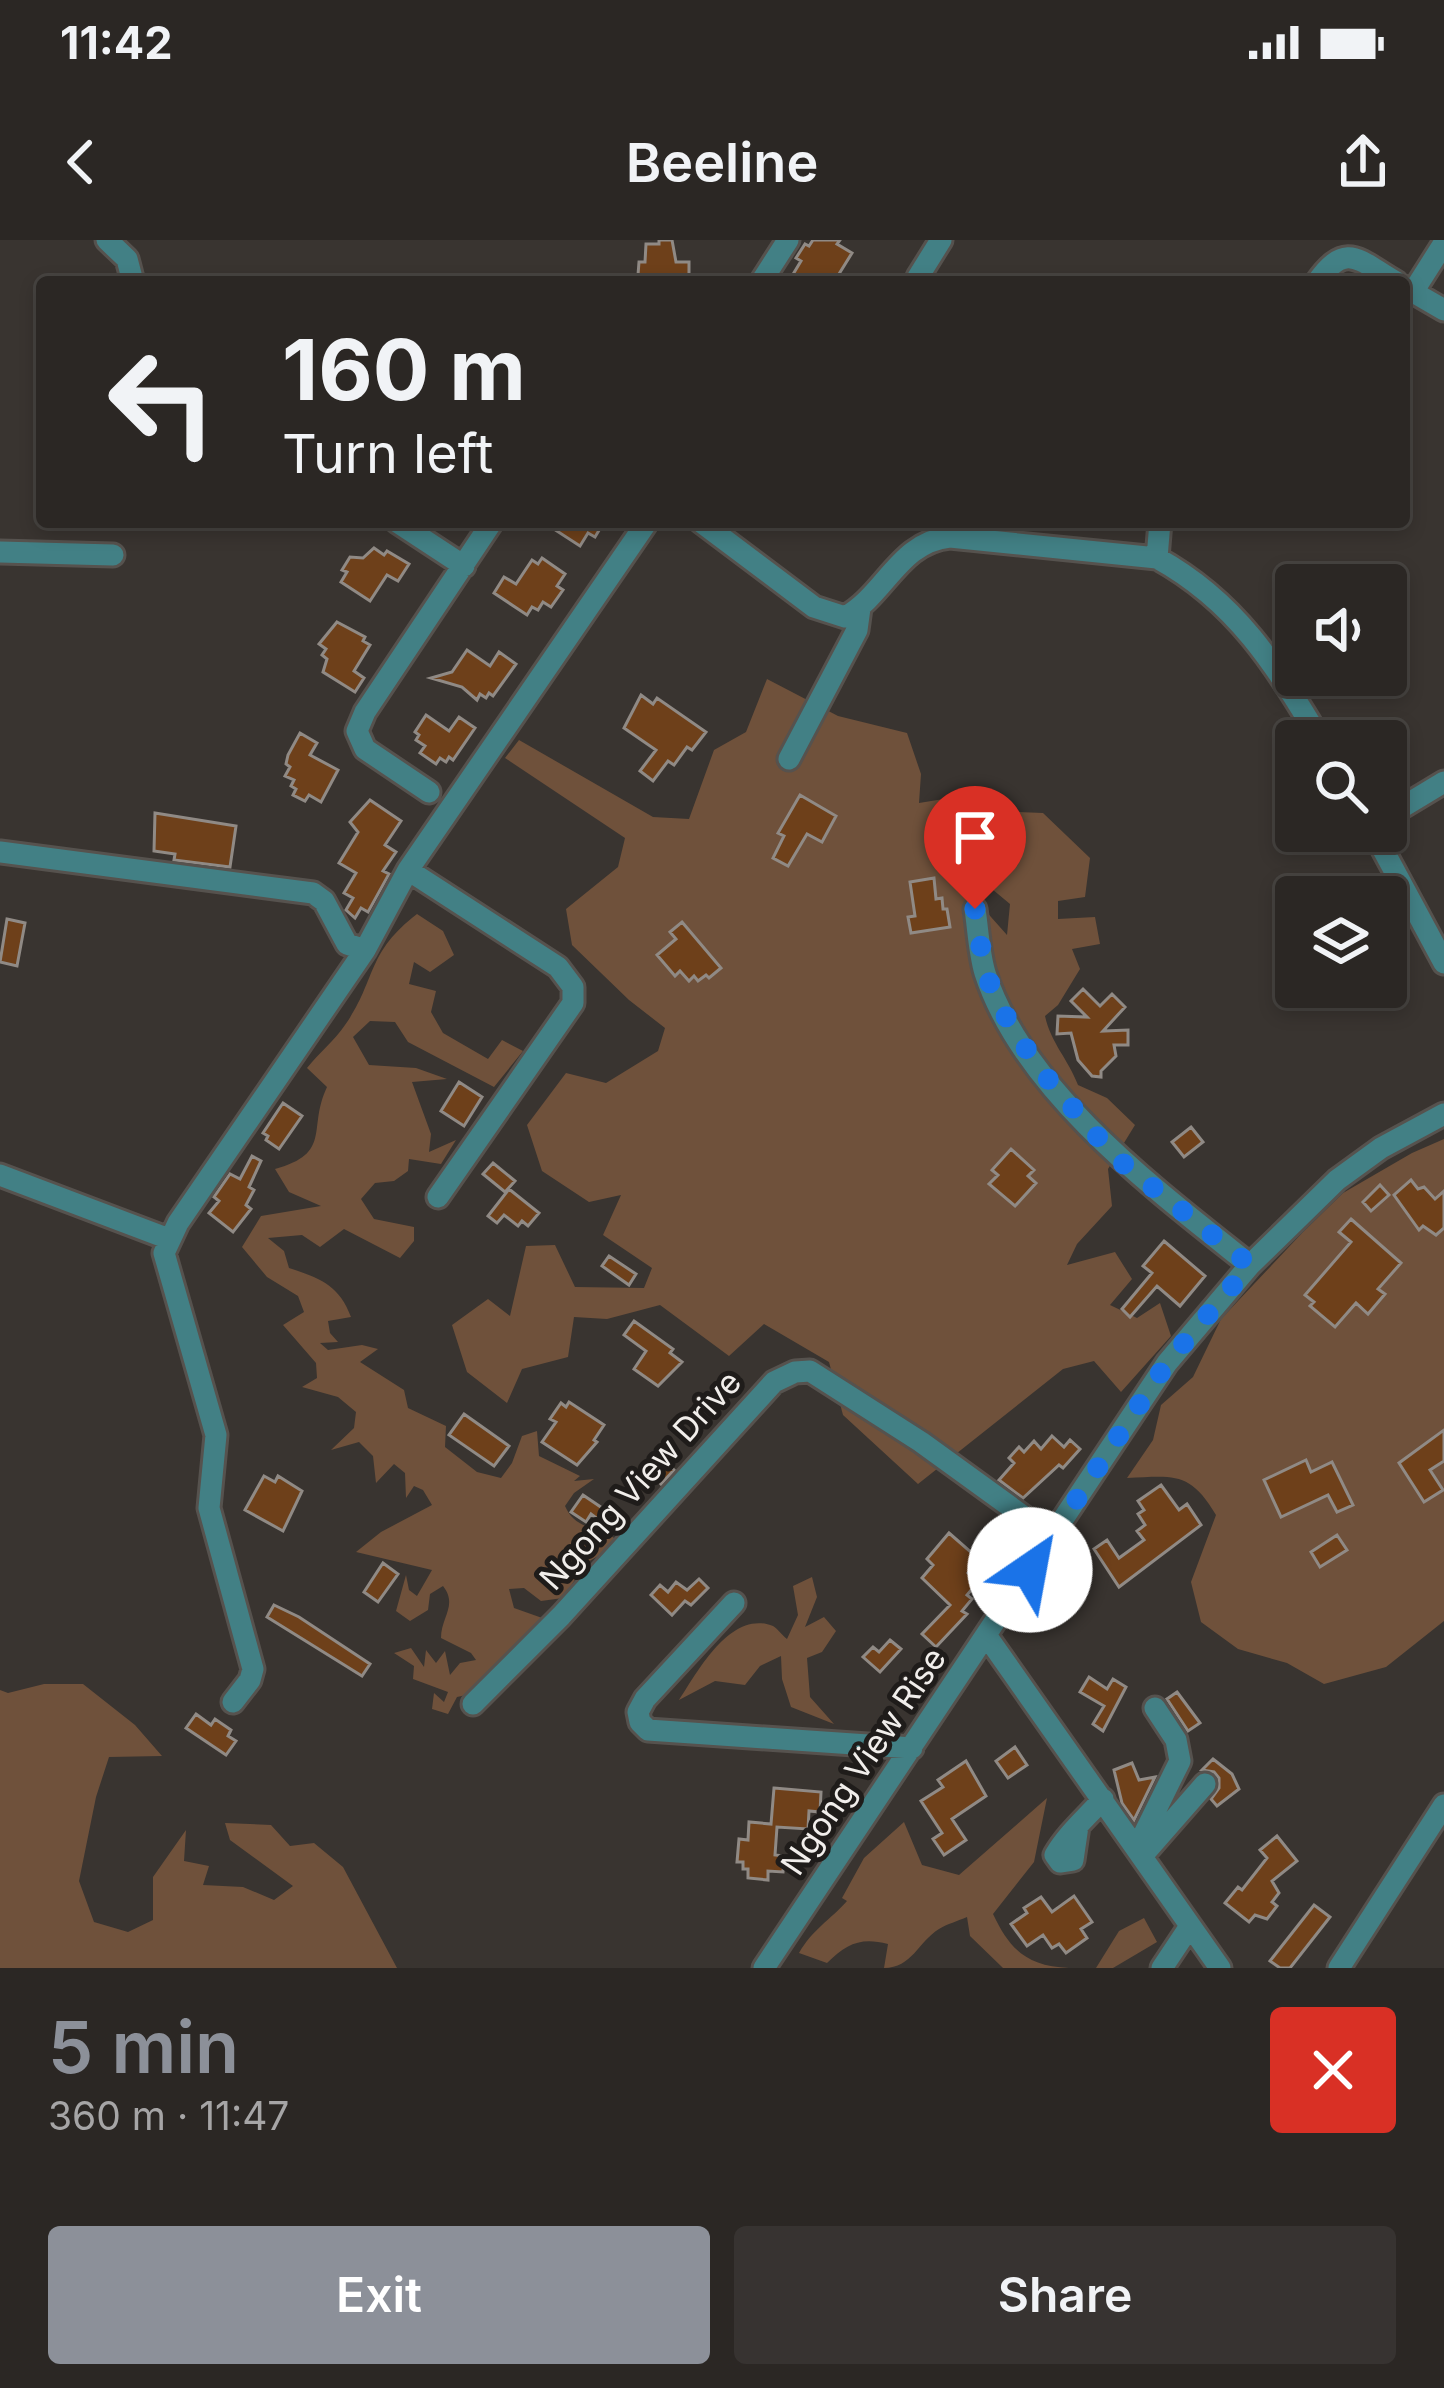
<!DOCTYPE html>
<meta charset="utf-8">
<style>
body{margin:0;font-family:Inter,sans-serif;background:#373331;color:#f1f3f6;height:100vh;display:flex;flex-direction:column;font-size:45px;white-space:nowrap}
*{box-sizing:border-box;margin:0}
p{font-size:39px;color:#a6a5a6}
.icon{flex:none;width:66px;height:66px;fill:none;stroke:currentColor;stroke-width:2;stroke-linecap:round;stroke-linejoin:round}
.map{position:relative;height:1728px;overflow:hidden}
.sheet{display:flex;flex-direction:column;background:#2b2724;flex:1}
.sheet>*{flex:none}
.banner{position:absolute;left:36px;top:36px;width:1374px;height:252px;border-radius:12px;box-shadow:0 6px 18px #0003,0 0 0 3px #474441;background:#2b2724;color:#f1f3f6;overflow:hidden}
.tools{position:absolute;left:1275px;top:324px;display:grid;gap:24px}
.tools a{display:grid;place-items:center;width:132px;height:132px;border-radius:12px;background:#2b2724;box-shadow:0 6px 18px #0003,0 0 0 3px #474441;font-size:60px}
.pin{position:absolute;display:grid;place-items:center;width:102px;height:102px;color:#fff;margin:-123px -51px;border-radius:50% 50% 50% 0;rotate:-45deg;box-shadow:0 0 12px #0007}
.pin .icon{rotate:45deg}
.me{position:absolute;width:132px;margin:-66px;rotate:33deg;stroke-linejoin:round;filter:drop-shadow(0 0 9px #0008)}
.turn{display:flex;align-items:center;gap:42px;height:252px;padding:0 48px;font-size:54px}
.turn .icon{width:156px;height:156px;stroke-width:2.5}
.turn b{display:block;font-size:84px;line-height:102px}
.round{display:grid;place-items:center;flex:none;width:126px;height:126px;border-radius:12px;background:#373331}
.head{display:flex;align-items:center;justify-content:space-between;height:204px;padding:0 48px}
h1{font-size:72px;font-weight:600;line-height:90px;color:#8c9099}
.action{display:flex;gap:24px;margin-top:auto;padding:24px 48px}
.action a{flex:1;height:138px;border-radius:12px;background:#8c9099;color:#fff;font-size:48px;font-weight:600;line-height:138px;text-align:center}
.action a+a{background:#373331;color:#f1f3f6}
.status{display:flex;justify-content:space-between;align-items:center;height:84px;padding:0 60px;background:#2b2724;direction:ltr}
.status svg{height:33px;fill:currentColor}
header{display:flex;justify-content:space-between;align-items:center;height:156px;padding:0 48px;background:#2b2724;font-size:54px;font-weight:600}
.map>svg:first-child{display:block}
.green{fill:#6f513b}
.building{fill:#6e401a;stroke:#908a85;stroke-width:3}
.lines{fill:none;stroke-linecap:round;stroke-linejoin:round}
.minor-casing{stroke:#56524e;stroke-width:27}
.minor{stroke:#428085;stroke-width:21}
.route{stroke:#1a73e8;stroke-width:21;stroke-dasharray:0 37.8}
.labels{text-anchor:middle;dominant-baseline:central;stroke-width:10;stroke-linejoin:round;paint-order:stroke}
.street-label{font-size:33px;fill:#f1eeeb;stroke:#1f1c1a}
</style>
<div class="status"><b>11:42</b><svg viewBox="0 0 49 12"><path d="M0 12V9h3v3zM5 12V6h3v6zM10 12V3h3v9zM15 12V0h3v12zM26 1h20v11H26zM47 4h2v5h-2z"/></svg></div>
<header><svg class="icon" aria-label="back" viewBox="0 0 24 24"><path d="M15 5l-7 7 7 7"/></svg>Beeline<svg class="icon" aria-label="share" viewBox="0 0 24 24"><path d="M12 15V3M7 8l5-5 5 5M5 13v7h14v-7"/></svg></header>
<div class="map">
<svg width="1444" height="1728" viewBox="0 0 1444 1728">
<rect width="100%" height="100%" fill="#393430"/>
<!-- green -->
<path class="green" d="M767,439l71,37 69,17 14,41 -2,29 37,-6 10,30 -30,15 15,30 56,63 3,-31 -30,-25 3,-25 35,-42 25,1 47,45 -5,39 -27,4v18l37,-2 5,27 -28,5 8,20 -22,36 -13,11c6,27 23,43 33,69l29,13 28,27 -27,44 4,37 -35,38 -10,21 48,-13 17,27 -22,26 27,13 23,-15 11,33 -50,56 -27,-31 -31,8 -145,115 -75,-69 -14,-53 -65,-38 -35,32 -69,-51 -53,14 -33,-2 -6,40 -46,12 -15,34 -40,-31 -15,-47 36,-26 22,17 16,-70 29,-1 20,42 69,1 8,-20 -49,-33 18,-40 -32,7 -47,-31 -15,-46 39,-52 40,10 52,-32 7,-23 -36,-28 -57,-55 -6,-36 52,-42 7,-29 -120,-80 14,-18 134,77 36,2 25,-69 32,-18z
M417,674l26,17 11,24 -24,17 -16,-10 -5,22 27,7 -5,21 12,21 45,26 14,-19 21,11 -29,36 -86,-45 -13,-20 -25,-1 -17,16 16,28 47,3 31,11 -35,3 19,52 -2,18 27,-12 -15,24 -32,-5 -1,12 -14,10 -19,2 -14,16 13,20 40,8v14l-14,17 -56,-29 -24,18 -18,-12 -34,3 16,13 5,17c31,10 50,17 62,49l-23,4 2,12 8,9 -18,1 8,7 34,-5 16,4 -18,13 44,28 4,18 38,18 -1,21 32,25 24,6 11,-15 10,-27 15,-5 2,25 41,20 -6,5 20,-2 -20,14 -9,13c11,26 37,20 56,37l-35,20 -23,35 -22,3 -17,-13 -15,1 5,19 31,11 -74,75 -14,3 -9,17 -16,-5 2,-16 10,9 4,-10 -35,-13 1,-13 -20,-13 17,-5 13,19 2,-17 10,13 9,-12 5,24 10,-12 16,-3 -5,-7 -30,-15c0,-21 17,-33 2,-52l-13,8 -2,16 -18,11 -14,-10 10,-36 3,15 8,6 15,-26 -76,-18 25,-20 51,-27 -9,-15 -9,-4 -8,12 -1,-25 -11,-9 -18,19 -3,-27 -14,-14 -28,8 23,-22 2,-16 -18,-15 -36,-10 15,-9 -1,-15 -33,-38 21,-13 -6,-16 -31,-19 -25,-30 19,-31 60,-10 -32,-14 -14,-23c58,-16 32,-40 52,-82l-20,-19c12,-15 28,-28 38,-43 32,-45 20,-71 72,-111z
M1444,899v482l-58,46 -62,17 -37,-21 -49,-14 -37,-27 -10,-40 25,-67c-26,-44 -42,-39 -89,-37l26,-38 8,-35 32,-28 28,-58 82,-87 40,-39 69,-40z
M812,1337l5,20 -12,30 19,-10 12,14 -14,21 -15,6 3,39 24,27 -43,-17 -9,-28 -1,-23 -21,10 -15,19 -30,-4 -36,19c18,-27 51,-91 94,-74 5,3 9,9 14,13l11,-24 -5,-29z
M44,1444h39l52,41 27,31 -53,1 -13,40 -17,84 15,41 34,10 25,-12v-43l33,-47 -2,31 25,5 -6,19 40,2 31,13 19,-14 -63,-46 -5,-17 46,2 19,21 24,-3 29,24 54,101h-397v-278l8,3z
M1047,1558l-13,64 -41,52c17,36 34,52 76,54h-66l-33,-32 -3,-19c-9,4 -20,7 -28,12 -21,13 -27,39 -55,39l4,-24c-28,-7 -41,0 -61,19l-28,-10c13,-23 31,-33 48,-52l-5,-3 22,-40 40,-36 18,43 37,10z
M1144,1678l13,24 -44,26h-17l23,-37z"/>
<!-- building -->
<path class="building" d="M659,0h13l4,22h13v13h-16v7h-16v-4l-19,-3 1,-13h6l1,-18h13z
M813,0h27l-3,4 15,9 -18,29h-32l-10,-6 9,-15 -5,-3 9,-14 4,2z
M543,282h61l-9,15 -7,-4 -8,13z
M374,308l10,7 3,-4 22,13 -11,17 -11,-6 -17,26 -29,-19 6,-10 -5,-2 8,-13 13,1z
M542,318l23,16 -8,12 6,4 -12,17 -8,-5 -5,8 -6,-3 -5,8 -33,-22 10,-16 12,7 16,-24 6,4z
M337,382l28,15 -2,4 7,4 -16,26 10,7 -9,14 -32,-20 4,-13 -5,-4 4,-6 -7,-5z
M467,410l23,16 9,-14 17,12 -23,32 -4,-3 -3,5 -6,-4 -3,6 -15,-13 -31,-9 21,-6z
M641,455l12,9 4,-6 49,34 -14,18 -5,-3 -13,18 -6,-4 -15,20 -13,-10 16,-21 -32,-22z
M426,475l23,16 10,-14 16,11 -22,32 -4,-3 -3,5 -6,-4 -4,6 -16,-11 5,-7 -9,-6 3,-5 -4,-3z
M300,493l17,10 -7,12 28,15 -17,32 -12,-7 -4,6 -12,-6 3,-6 -5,-3 3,-6 -9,-4 5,-9 -4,-3 2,-9z
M800,555l36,21 -14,26 -15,-8 -19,32 -15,-8 11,-22 -6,-3z
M370,560l31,21 -16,24 11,7 -13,19 6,3 -21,38 -7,-4 -6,10 -9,-8 7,-12 -9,-5 12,-20 -17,-10 19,-31 -8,-10z
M155,573l81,13 -6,41 -56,-7 1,-6 -21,-3z
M934,638l2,21 6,-1 1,11h4l3,18 -39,6 -3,-16 7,-1 -5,-34z
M7,679l18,4 -8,43 -17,-4z
M682,682l39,46 -12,10 -3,-3 -8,6 -4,-5 -5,5 -9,-10 -5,5 -18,-21 19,-16 -6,-7z
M1083,749l17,17 12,-12 13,13 -22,24 25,-1v15h-14l2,11 -15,15v6l-9,-1 -14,-16 -7,-27 -14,1 1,-18 29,1 -16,-16z
M459,842l23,15 -18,29 -23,-15z
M283,863l19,13 -23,33 -13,-9 2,-4 -5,-3z
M1191,887l12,15 -19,15 -12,-15z
M1011,909l23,21 -6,6 8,7 -21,23 -26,-22 9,-9 -6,-5z
M252,916l9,5 -12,26 5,3 -8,15 5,4 -18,23 -24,-19 10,-12 -5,-4 16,-23 10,5z
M493,923l22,18 -10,11 -22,-18z
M1411,940l7,9 6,-2 11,12 9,-8v37l-8,7 -13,-9 -4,4 -25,-35z
M1380,945l9,10 -18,16 -8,-9z
M509,949l30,24 -11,13 -6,-5 -4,5 -14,-11 -7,8 -9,-7z
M1351,979l50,44 -23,26 7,5 -17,20 -12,-11 -21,24 -25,-21 4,-4 -9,-7 46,-53 -12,-10z
M1164,1001l41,35 -25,30 -23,-20 -27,31 -8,-8 30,-36 -9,-7z
M609,1016l27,18 -7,11 -27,-19z
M634,1081l39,28 -3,4 12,9 -24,24 -24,-17 12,-18 -22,-16z
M569,1162l35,23 -10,15 3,2 -20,23 -35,-23 14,-20 -6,-3 11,-16 5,4z
M464,1174l45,32 -15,20 -45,-31z
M1444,1190v31l-14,9 13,20 -19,12 -25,-39z
M1052,1196l12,11 6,-7 10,9 -17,19 -4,-3 -36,33 -24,-18 15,-17 -5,-5 10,-11 5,5 10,-11 7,8z
M659,1214l15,16 -13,14 -16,-17z
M1306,1220l5,12 21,-10 21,43 -16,7 -9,-17 -47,22 -17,-37z
M264,1236l11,6 3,-6 24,15 -19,40 -38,-21z
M1161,1245l18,25 8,-6 14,21 -82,62 -25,-38 13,-9 12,18 25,-18 -7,-9 8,-6 -7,-11 6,-4 -6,-9z
M583,1255l28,19 -7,10 -13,-10 -5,8 -15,-10z
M949,1293l31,27 -12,13 10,9 -11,13 5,4 -10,12 5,3 -31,33 -14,-13 28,-29 -28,-27 11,-13 -6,-6z
M1337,1295l10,15 -27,17 -9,-15z
M383,1323l15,11 -20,28 -14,-10z
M699,1339l9,9 -17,17 -6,-4 -13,14 -21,-20 9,-10 8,7 8,-10 11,8z
M274,1365l25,12 71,47 -8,12 -95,-59z
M890,1400l11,9 -21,23 -17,-15 10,-10 6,5z
M1089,1437l18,12 6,-10 13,8 -23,44 -10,-7 11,-18 -24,-14z
M1177,1452l23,31 -12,8 -21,-32z
M196,1474l15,11 4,-6 16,11 -3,6 8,5 -10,14 -40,-27z
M1015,1507l12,18 -19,13 -12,-17z
M1213,1519l19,15 7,15 -22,17 -6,-7 8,-11v-10l-5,-6 -12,-2z
M966,1521l20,35 -34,23 14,21 -22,15 -11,-16 9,-6 -21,-32 22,-14 -5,-7z
M1132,1523l7,17 16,-3 -21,43 -12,-17 -8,-33z
M774,1548l47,4 -1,20 -11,-1 -1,18 -31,-2 -2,28 9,1 -1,16 -15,-1v9l-20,-2v-9h-5v-7h-6l2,-23 9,1 1,-18 22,2z
M1277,1596l20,25 -25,20 7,12 -7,9 5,4 -10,13 -12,-4 -6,7 -24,-19 13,-16 4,3 25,-32 -7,-8z
M1074,1656l18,26 -11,7 6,9 -21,15 -7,-9 -7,4 -9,-13 -16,11 -16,-22 16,-11 -3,-5 17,-11 11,15z
M1314,1665l16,12 -40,51h-10l-10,-7z"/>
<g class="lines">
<!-- minor casing -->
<g class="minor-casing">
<path id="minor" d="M107,0l20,19 6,23
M918,37l23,-37
M761,42l27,-42
M1317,42c30,-42 42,-21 79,0
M1404,47l9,5 31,-49
M1413,52l31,18
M397,282l67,44
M701,282l113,85 31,10c41,-23 54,-75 105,-80l207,21c80,44 118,107 164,183
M0,312l113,3
M1157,318l3,-36
M789,519l68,-129 3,-22
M429,552l-64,-43 -8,-18 8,-19 127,-190
M1386,577l58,-35
M1373,591l71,132
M0,612l313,41 11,8 23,43 18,6
M975,669c3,20 4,44 10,64 38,118 172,218 265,292
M0,935l169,64
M438,957l135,-194v-16l-15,-20 -150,-97 239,-348
M734,1363l-89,96 -7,13 2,10 8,8 264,18
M986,1395l234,333
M233,1462l17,-22 3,-11 -44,-161 7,-73 -52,-182 14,-30 187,-273 43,-80
M473,1464l88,-88 213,-234 21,-10 15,-1 111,71 131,95
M1078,1586l-5,34 -13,2 -5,-7c12,-21 32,-38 48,-56
M1137,1608l43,-87 -4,-21 -21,-32
M1142,1616l63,-72
M764,1728l403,-605 83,-98 87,-85 44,-32 63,-34
M1162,1728l28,-42
M1339,1728l105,-163"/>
</g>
<!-- minor -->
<use href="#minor" class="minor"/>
</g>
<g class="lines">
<!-- route -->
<path class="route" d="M975,669l10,64 27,56 36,50 67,78 135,108 -83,98 -137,207"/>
</g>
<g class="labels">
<!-- street labels -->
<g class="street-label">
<text transform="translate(640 1240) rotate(-48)">Ngong View Drive</text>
<text transform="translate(863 1521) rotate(-56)">Ngong View Rise</text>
</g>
</g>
</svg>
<div class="tools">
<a><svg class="icon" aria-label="sound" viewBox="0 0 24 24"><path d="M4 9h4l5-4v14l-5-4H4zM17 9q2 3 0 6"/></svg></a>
<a><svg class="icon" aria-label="search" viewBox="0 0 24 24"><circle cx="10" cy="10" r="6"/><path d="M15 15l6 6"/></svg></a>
<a><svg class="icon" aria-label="layers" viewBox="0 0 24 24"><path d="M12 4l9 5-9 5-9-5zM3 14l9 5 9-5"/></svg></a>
</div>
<div class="pin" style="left:975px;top:669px;background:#d93025"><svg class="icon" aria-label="arrive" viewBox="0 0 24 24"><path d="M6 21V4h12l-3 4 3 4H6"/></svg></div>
<svg class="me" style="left:1030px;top:1330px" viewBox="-20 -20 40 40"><circle r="19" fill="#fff"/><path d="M0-13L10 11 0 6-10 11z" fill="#1a73e8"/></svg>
<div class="banner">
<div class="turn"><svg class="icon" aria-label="left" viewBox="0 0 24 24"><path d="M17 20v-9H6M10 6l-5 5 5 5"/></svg><div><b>160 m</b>Turn left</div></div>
</div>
</div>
<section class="sheet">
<div class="head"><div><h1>5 min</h1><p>360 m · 11:47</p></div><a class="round" style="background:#d93025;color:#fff"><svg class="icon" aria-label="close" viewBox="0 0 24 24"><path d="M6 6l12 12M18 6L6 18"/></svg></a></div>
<div class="action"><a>Exit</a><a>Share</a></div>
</section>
